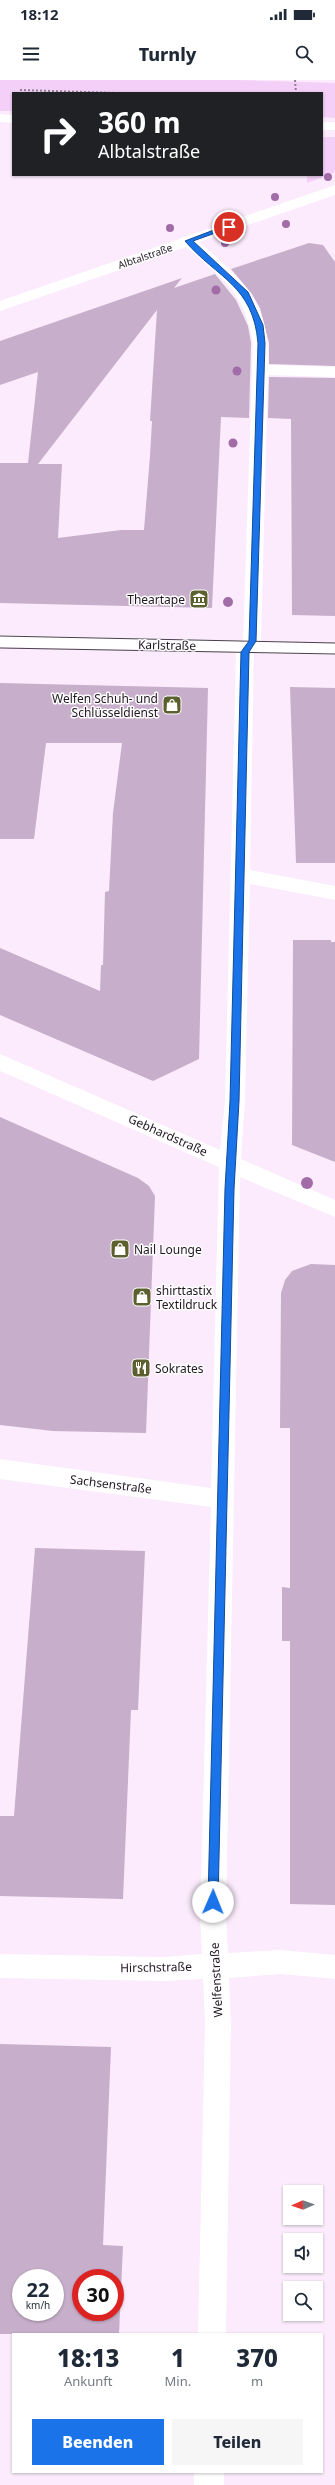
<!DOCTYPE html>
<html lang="de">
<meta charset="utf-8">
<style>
body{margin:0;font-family:"Noto Sans",sans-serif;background:#f6f6f7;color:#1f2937;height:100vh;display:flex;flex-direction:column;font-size:15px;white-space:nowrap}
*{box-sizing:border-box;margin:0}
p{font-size:13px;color:#747a83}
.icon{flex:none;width:22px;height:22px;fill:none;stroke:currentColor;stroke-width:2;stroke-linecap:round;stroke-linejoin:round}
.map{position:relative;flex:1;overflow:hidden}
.details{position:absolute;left:12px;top:2253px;width:311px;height:140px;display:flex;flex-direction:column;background:#fff;border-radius:0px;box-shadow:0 1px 3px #0004}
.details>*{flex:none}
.hud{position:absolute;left:12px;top:12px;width:311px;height:84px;border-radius:0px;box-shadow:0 1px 3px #0004;background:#202124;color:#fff;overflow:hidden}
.needle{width:26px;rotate:268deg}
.tools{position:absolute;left:283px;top:2105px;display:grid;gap:8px}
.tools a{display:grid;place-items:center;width:40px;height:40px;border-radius:0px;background:#fff;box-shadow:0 1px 3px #0004;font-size:20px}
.speed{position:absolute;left:12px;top:2189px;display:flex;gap:8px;font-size:20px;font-weight:700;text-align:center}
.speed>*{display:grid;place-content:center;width:52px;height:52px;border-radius:50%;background:#fff;box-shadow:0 1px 3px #0004;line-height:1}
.speed small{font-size:10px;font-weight:400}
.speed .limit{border:6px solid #d22;background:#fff;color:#111}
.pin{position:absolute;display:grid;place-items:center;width:34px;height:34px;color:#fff;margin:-17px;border:2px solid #fff;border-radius:50%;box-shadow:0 1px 4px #0007}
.me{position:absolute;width:44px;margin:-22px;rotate:1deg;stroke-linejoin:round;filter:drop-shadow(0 0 3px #0008)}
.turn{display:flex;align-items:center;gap:14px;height:84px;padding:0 20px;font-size:18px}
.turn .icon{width:52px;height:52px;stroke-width:2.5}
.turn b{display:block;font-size:28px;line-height:34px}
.eta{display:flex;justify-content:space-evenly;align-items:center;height:68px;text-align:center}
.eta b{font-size:24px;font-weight:800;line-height:28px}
.cta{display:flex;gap:8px;margin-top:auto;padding:8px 20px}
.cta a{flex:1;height:46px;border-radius:0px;background:#1a73e8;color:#fff;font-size:16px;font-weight:800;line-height:46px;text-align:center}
.cta a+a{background:#f6f6f7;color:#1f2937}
.status{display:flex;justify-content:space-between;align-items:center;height:28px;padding:0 20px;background:#fff;direction:ltr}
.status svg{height:11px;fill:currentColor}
header{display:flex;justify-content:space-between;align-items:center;height:52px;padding:0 20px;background:#fff;font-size:18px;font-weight:800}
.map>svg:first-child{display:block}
.green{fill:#f4d0f8}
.building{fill:#c7aeca;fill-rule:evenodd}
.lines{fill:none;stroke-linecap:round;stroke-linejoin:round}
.path{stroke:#8d818e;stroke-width:2;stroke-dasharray:2 2;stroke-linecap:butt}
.street{fill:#fff;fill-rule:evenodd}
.secondary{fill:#fff;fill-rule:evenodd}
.tram{stroke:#4a3f4b;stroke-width:1}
.tree{fill:#a26ca8}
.route{fill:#1a73e8;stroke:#114b97}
.labels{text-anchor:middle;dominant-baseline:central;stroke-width:3;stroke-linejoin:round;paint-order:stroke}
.far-street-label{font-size:10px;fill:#201721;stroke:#fefefe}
.poi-label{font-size:12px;fill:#201721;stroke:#fefefe;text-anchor:start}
.street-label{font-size:12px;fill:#201721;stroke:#fefefe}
</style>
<div class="status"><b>18:12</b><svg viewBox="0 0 49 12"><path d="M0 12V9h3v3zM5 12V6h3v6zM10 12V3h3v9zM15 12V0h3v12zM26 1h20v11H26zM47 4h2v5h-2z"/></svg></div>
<header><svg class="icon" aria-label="menu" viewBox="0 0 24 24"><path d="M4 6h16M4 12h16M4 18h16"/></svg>Turnly<svg class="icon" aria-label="search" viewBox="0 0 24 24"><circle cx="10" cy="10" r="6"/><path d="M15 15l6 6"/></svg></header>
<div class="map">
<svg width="335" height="2405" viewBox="0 0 335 2405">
<rect width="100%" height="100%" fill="#fbebfc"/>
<!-- green -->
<path class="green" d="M0,0h239l96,3v35l-13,-1v-24h-309v18h-13z
M322,57h13v35l-28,11v-8h15z"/>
<!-- building -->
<path class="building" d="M309,163l14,2 12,17v104l-66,-2v-21l-9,-35 -8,-14 -21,-25z
M215,194l21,26 12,26 3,17 -2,75 -28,-1 -9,191 -212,-5v-140h28l10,-91 -38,13v-44l182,-63 -8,10zM157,230l-7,111h2l-2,35 -6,74h-23l-63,8 4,-74h-24z
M269,297l66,1v238l-43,-1 -1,-196 -23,-1z
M0,603l208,5 -9,371 -46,22 -153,-66v-67l100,43 1,-26h2l2,-73 4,-1 4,-78 9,-70h-76l-12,96h-34z
M290,607l45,1v175h-39z
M293,860h38v2h4v220l-43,-17z
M0,1037l138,61 11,8 6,10 -9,237 -93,-2 -53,-6z
M311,1184l24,1v640l-45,-1v-263h-8v-54l8,1v-160h-10l1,-135 4,-13 7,-9z
M35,1468l110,3 -7,159h-7l-8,189 -123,-3v-80h14z
M0,1964l111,3 -8,198 20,1 -4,88h-119zM21,2198h34v34h-34zM81,2198h34v34h-34z"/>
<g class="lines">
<!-- path -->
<path class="path" d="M295,0l1,13
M20,10l98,3"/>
<!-- street -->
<path class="street" d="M0,34l13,1v8l-13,-1z
M322,42h13v8h-13z
M335,105v10l-136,47c45,39 71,60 69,123l67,2v10l-67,-2 -7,266 -7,11 -4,218 85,16v14l-85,-16 -5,217 -4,58 94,41v17l-95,-40 -14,740 2,36 53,-3 54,5v24l-54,-5 -52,4 2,45 -5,311h-28l7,-311 -2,-44 -39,2 -164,-3v-24l164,3 38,-3 -2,-37 11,-410 -211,-28v-20l211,29 8,-321 -219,-96v-17l220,96 5,-49 11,-449 7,-11 10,-298c-8,-50 -31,-65 -67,-96l-186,64v-10z
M194,2392h30v13h-30z"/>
<!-- secondary -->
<path class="secondary" d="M0,555l335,8v12l-335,-8z"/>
<!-- tram -->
<path class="tram" d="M0,556l335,7
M0,568l335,6"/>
</g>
<!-- trees -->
<g class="tree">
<circle cx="328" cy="97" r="4"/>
<circle cx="275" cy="117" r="4"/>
<circle cx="286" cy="144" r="4"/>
<circle cx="170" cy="148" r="4"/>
<circle cx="225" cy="163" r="4"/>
<circle cx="216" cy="210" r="4.5"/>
<circle cx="237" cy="291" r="4.5"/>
<circle cx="233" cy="363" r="4.5"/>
<circle cx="228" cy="522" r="5"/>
<circle cx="307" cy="1103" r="6"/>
</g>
<!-- route -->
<path class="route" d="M227,145l5,2 -39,14 55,51 15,33 2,18 -9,298 -7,11 -10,449 -5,88 -16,713 -5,5 -5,-5 17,-713 5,-88 11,-449 8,-11 9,-298c-5,-58 -40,-64 -73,-102z"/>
<!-- icons -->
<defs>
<g id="museum-square" transform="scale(1)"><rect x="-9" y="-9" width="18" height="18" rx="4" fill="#5c602e" stroke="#fefefe"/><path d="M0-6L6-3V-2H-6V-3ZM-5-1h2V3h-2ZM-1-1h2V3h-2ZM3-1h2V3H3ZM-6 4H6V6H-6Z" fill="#fff"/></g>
<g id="shop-square" transform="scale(1)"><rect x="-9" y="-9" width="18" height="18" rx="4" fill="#5c602e" stroke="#fefefe"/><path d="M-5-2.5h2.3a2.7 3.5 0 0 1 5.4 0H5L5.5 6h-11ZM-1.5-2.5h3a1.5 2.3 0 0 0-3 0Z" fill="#fff"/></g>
<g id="restaurant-square" transform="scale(1)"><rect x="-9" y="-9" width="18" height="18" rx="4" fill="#5c602e" stroke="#fefefe"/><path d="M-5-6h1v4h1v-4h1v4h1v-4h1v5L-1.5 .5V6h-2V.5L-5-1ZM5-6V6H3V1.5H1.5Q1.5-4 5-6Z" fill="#fff"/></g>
</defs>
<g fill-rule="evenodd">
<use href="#museum-square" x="199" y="519"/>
<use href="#shop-square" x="172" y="625"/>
<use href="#shop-square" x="120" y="1169"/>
<use href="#shop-square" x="142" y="1217"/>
<use href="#restaurant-square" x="141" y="1288"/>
</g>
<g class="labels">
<!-- far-street labels -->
<g class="far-street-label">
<text transform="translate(145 176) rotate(-19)">Albtalstraße</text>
</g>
<!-- poi labels -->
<g class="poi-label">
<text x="185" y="519" text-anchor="end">Theartape</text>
<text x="158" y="618" text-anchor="end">Welfen Schuh- und<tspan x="158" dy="14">Schlüsseldienst</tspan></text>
<text x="134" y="1169">Nail Lounge</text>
<text x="156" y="1210">shirttastix<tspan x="156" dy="14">Textildruck</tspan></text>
<text x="155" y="1288">Sokrates</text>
</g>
<!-- street labels -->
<g class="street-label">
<text transform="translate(167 565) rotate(1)">Karlstraße</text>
<text transform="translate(168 1055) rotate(24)">Gebhardstraße</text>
<text transform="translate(111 1404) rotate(7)">Sachsenstraße</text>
<text transform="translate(156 1887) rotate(-1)">Hirschstraße</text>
<text transform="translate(216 1900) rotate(-93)">Welfenstraße</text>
</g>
</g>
</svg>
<div class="tools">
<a><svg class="needle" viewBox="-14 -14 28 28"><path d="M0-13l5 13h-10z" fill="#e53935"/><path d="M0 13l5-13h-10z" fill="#747a83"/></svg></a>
<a><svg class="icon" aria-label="sound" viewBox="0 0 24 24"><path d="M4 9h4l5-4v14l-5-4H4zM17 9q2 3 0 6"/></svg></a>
<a><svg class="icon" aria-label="search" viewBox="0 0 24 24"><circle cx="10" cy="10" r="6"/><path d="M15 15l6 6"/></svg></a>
</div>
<div class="speed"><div>22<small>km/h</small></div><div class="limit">30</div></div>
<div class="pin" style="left:229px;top:147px;background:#d93025"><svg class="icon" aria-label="arrive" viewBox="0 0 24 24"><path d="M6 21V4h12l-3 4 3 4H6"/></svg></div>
<svg class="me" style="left:213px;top:1822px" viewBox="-20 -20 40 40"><circle r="19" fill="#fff"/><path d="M0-13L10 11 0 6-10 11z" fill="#1a73e8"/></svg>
<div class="hud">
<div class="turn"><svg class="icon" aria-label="right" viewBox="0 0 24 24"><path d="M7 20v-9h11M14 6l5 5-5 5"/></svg><div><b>360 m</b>Albtalstraße</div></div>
</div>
<section class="details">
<div class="eta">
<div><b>18:13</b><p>Ankunft</p></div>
<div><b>1</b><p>Min.</p></div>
<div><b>370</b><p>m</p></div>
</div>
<div class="cta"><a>Beenden</a><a>Teilen</a></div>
</section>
</div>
